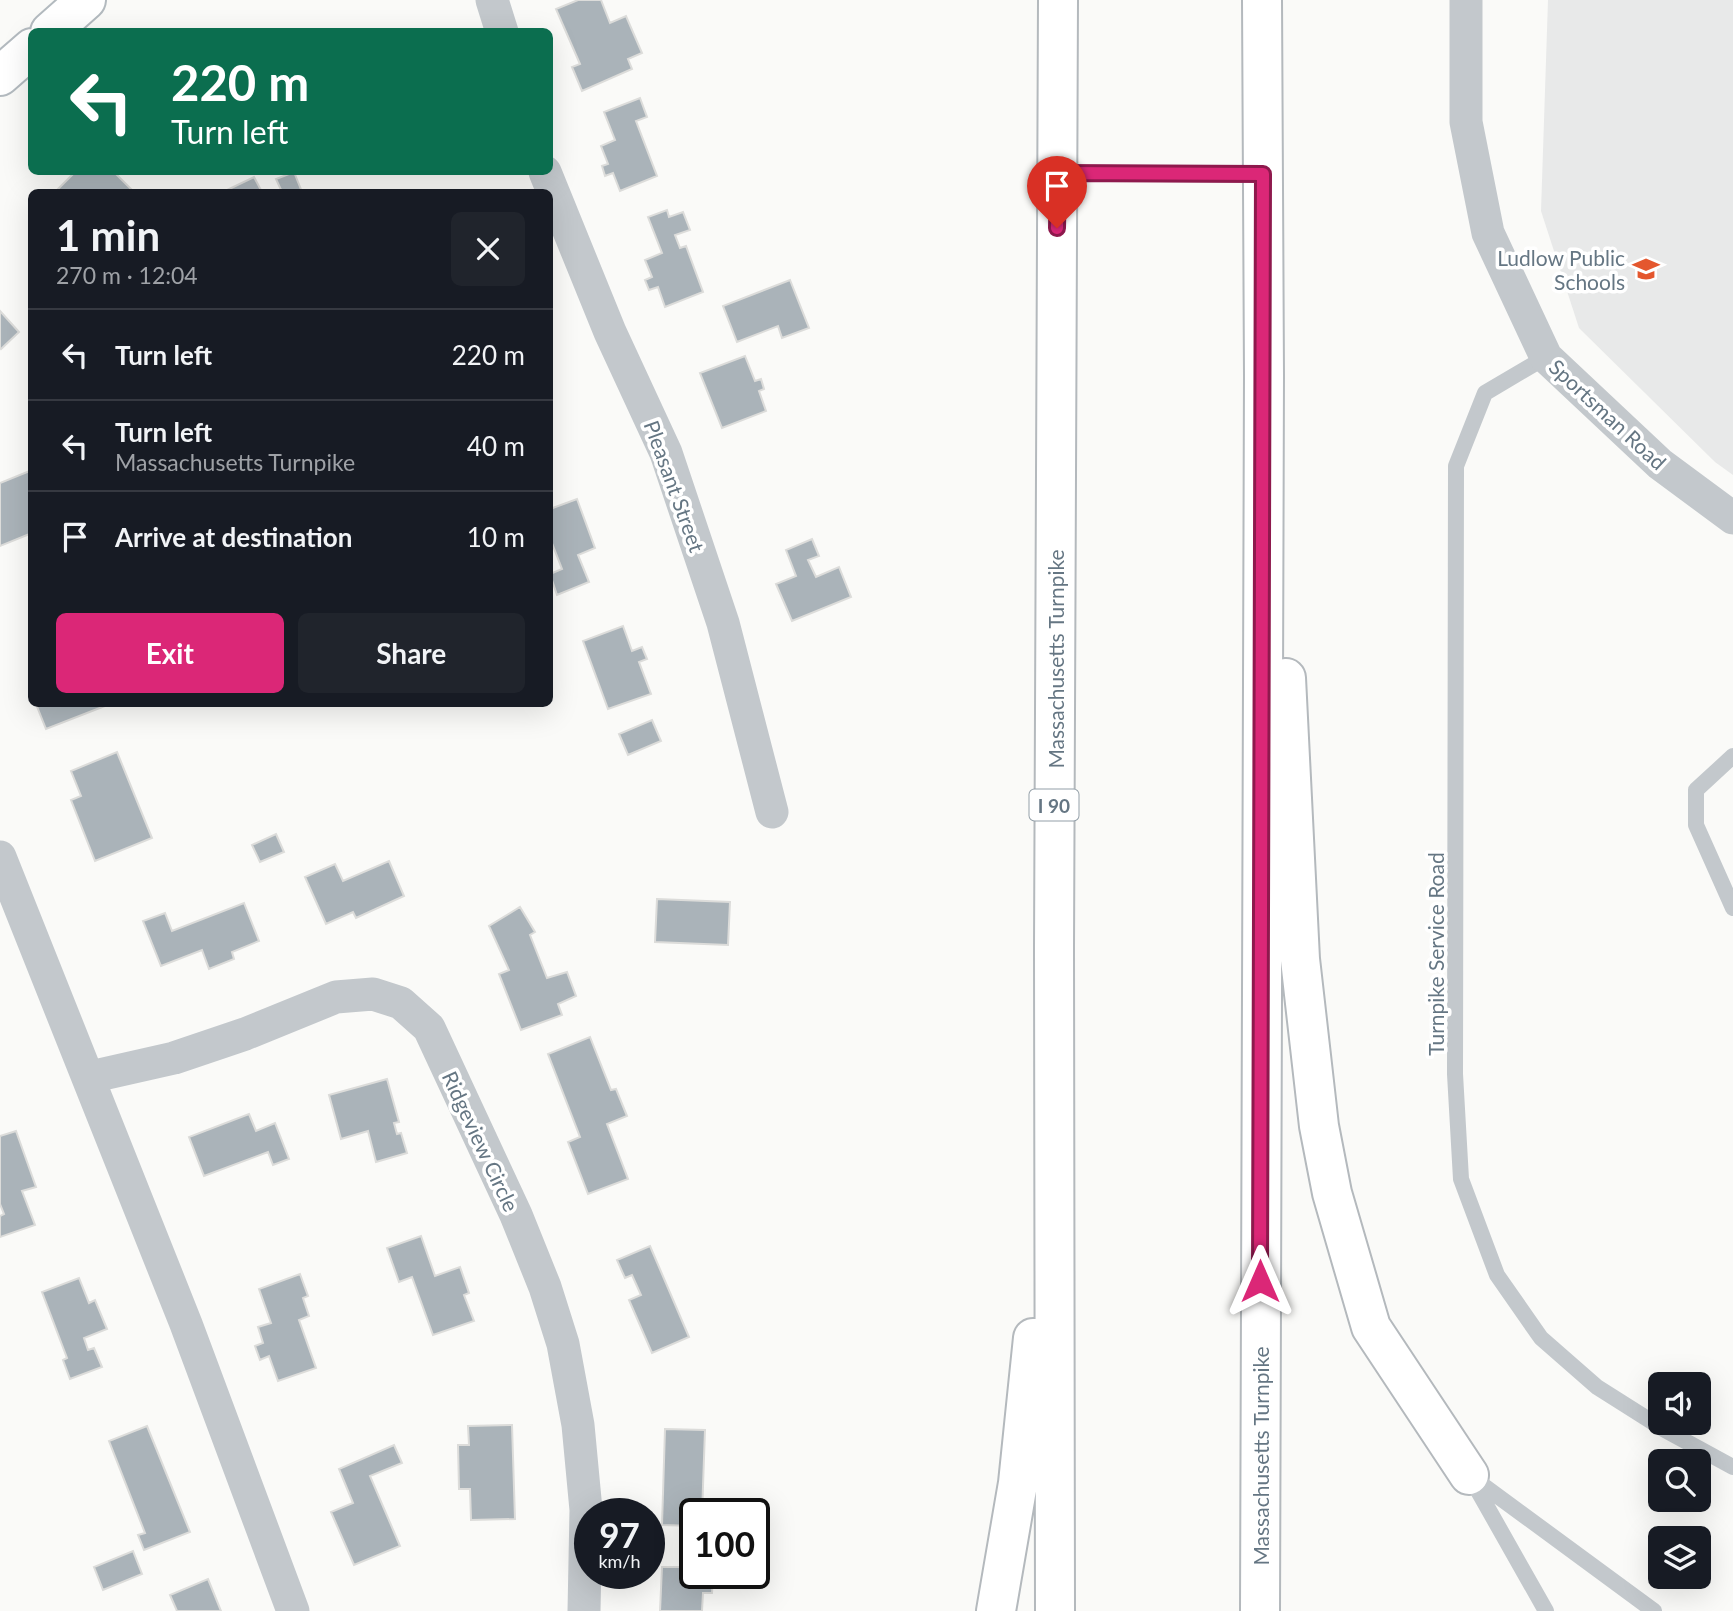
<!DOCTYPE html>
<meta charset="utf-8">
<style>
body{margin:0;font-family:Lato,sans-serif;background:#20242c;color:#f1f3f6;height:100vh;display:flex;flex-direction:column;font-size:26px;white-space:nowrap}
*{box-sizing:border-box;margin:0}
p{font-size:23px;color:#9ea1a6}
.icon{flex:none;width:38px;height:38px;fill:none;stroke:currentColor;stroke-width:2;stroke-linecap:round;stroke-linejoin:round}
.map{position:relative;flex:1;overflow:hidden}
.drawer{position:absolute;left:28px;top:189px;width:525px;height:518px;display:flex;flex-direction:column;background:#171b24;border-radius:10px;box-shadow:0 7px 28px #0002}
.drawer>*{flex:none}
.hud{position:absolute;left:28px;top:28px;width:525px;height:147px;border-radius:10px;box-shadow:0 7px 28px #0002;background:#0b6e4f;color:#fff;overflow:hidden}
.tools{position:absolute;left:1648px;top:1372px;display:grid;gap:14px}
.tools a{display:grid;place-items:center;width:63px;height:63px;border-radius:10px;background:#171b24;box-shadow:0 7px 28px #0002;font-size:35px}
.speed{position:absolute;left:574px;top:1498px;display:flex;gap:14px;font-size:35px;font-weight:700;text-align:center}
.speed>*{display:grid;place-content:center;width:91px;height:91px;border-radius:50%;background:#171b24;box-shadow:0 7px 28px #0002;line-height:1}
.speed small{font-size:18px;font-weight:400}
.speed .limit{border:4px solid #111;border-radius:10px;background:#fff;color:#111}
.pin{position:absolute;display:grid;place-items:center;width:60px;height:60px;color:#fff;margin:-72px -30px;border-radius:50% 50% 50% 0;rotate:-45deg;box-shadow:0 0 7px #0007}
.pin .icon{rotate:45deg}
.me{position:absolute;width:77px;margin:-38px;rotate:0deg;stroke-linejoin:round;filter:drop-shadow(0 0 5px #0008)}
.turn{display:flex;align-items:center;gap:24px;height:147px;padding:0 28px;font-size:32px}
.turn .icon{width:91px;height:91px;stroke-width:2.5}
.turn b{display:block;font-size:49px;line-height:60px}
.round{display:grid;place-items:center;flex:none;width:74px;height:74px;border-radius:10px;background:#20242c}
.overview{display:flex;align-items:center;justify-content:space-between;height:119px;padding:0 28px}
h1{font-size:42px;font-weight:700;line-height:52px}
.cta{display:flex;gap:14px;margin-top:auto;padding:14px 28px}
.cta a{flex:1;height:80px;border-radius:10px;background:#db2777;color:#fff;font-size:28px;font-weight:700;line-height:80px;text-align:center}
.cta a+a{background:#20242c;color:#f1f3f6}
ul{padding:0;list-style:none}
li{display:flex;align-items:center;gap:21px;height:91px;padding:0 28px;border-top:2px solid #363941}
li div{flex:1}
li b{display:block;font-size:26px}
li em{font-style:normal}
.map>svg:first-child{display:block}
.built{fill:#e8e9e9}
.building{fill:#aab3b9;stroke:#dcdcda;stroke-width:2}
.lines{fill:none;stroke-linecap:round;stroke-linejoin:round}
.secondary-casing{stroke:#b3babf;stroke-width:42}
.motorway-casing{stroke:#b4b9bd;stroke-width:42}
.service{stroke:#c3c8cc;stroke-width:16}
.minor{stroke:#c3c8cc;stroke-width:33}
.secondary{stroke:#fff;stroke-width:38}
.motorway{stroke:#fff;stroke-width:38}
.route-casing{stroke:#8e194d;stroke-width:18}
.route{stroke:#db2777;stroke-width:12}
.labels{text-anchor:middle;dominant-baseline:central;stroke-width:7;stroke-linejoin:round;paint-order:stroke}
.shield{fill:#fff;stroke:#939fa8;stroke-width:2}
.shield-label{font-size:19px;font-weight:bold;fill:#657683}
.poi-label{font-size:21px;fill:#657683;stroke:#fff;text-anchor:end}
.street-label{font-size:21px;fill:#657683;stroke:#fff}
</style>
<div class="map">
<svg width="1733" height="1611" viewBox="0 0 1733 1611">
<rect width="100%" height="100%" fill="#fafaf8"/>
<!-- built -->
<path class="built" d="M1548,0h185v475l-18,-13 -136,-134 -38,-117z"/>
<!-- building -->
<path class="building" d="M578,0h23l9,23 16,-7 16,37 -14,6 4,10 -50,22 -10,-24 8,-3 -24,-55z
M640,98l7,19 -11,4 21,55 -37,15 -7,-18 -8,3 -3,-10 6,-2 -7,-18 14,-6 -11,-28z
M68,172h46l19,19 -78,1 17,-17z
M294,172l8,20h-20l-6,-13z
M254,177l8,15h-39z
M667,210l2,7 14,-5 7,18 -15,5 5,13 6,-2 17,46 -38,15 -7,-20 -9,3 -4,-10 7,-3 -7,-17 17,-7 -14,-36z
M790,280l19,48 -27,10 -4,-12 -41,16 -14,-36z
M0,311l19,21 -18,17 -1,-1z
M745,356l10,25 6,-2 3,10 -5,2 7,20 -44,17 -22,-55z
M32,470v63l-32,13v-63z
M577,499l18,49 -17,7 11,27 -32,13 -7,-21 12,-5 -12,-31v-29z
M812,539l7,17 -11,4 8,17 23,-10 12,30 -59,24 -16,-37 20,-8 -10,-26z
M623,626l9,25 10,-4 5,12 -8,3 12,32 -43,15 -25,-68z
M36,704h74l-64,25z
M652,720l9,21 -33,14 -9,-21z
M117,752l35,86 -57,23 -24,-61 10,-4 -10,-25z
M276,834l8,18 -24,10 -8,-17z
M389,861l15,35 -48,22 -3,-6 -27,12 -21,-47 30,-13 8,17z
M657,899l73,3 -2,43 -73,-3z
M244,903l15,38 -27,11 2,7 -25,10 -7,-19 -41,16 -18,-45 22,-8 7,18z
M520,907l15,25 -5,3 17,43 20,-6 9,24 -18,8 4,11 -41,15 -22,-56 10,-4 -20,-44z
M590,1037l21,53 5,-1 11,27 -20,8 21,55 -40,15 -20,-52 12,-5 -32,-83z
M387,1079l12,43 -5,1 3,11 4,-1 6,20 -31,9 -8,-31 -27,8 -12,-44z
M249,1114l7,17 19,-8 14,36 -16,6 -5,-13 -64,24 -15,-39z
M16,1131l20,56 -14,4 13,34 -35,12v-21l4,-2 -4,-10v-68z
M421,1236l14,40 25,-9 9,26 -5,2 10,26 -41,14 -21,-58 -13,5 -12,-34z
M650,1246l39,91 -37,16 -23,-53 12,-5 -9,-20 -7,3 -8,-18z
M300,1274l8,22 -5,2 6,18 -10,4 17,48 -38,13 -9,-25 -9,4 -5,-14 8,-3 -5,-16 13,-4 -12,-34z
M79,1278l10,25 6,-3 12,29 -23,9 4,12 6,-2 8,19 -32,12 -7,-19 4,-2 -25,-66z
M512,1425l3,94 -44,1 -1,-31h-11l-1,-44h11l-1,-19z
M147,1426l43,106 -46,18 -6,-15 7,-2 -36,-92z
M665,1429l40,1 -3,84h-7v12l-33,-1z
M394,1445l8,18 -32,13 30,70 -46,19 -23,-53 22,-9 -14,-34z
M133,1551l9,23 -39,16 -9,-23z
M662,1567h33v6l18,4 -1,16h-9l-1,18h-42z
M208,1579l13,32h-44l-7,-16z"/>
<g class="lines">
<!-- secondary casing -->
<g class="secondary-casing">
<path id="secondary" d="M50,32l36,-32
M0,76l32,-28"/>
</g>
<!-- motorway casing -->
<g class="motorway-casing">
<path id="motorway" d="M1286,678l14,281 19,167 13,67 39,134 98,148
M996,1611l22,-128 15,-145
M1055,1611l-1,-662 4,-949
M1260,1611l4,-1236 -2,-375"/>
</g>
<!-- service -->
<path class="service" d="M1058,173l205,2
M1546,357l-61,36 -29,73 -1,608 6,105 36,96 44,63 56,49 68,43 68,37
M1733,756l-37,34v35l37,83
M1469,1475l185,136
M1473,1482l73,129"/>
<!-- minor -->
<path class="minor" d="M492,0l10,32
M1466,0v122l22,111 58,124 114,107 73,54
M545,172l65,160 56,121 57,170 49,189
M0,857l186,467 107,287
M90,1077l84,-19 71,-24 91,-37 37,-3 28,9 28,25 87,187 29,72 18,57 15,81 8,85 -2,101"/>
<!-- secondary -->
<use href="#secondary" class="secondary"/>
<!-- motorway -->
<use href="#motorway" class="motorway"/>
</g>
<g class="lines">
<!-- route casing -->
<g class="route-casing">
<path id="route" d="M1057,228l1,-55 205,1 -3,1107"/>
</g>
<!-- route -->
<use href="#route" class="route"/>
</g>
<!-- icons -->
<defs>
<g id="school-bare" transform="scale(2.1)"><path d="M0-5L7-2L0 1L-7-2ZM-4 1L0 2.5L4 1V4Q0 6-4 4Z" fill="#e4572e" stroke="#fff" stroke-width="2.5" paint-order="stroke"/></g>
</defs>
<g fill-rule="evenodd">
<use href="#school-bare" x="1646" y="269"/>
</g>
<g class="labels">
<!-- shield labels -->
<rect class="shield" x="1029.5" y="789.5" width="49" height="31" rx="5"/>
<g class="shield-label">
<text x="1054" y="805">I 90</text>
</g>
<!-- poi labels -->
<g class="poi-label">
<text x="1625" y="257">Ludlow Public<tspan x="1625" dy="24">Schools</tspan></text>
</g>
<!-- street labels -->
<g class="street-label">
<text transform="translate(1608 414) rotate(43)">Sportsman Road</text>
<text transform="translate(675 486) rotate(70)">Pleasant Street</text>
<text transform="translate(1055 659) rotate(-90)">Massachusetts Turnpike</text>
<text transform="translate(1435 954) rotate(-90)">Turnpike Service Road</text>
<text transform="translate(481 1141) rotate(65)">Ridgeview Circle</text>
<text transform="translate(1260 1456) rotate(-90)">Massachusetts Turnpike</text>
</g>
</g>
</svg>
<div class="tools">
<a><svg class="icon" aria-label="sound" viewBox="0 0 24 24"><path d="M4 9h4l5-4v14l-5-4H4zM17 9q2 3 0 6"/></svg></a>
<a><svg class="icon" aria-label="search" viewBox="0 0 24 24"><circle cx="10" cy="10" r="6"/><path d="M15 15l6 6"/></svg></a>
<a><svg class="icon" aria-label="layers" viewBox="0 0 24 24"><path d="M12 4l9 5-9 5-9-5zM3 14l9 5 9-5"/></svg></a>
</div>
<div class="speed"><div>97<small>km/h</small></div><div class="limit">100</div></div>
<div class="pin" style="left:1057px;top:228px;background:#d93025"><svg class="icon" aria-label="arrive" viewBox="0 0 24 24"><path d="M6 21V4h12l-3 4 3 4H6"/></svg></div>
<svg class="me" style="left:1260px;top:1281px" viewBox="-20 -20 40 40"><path d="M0-17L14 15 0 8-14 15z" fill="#db2777" stroke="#fff" stroke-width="4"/></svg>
<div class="hud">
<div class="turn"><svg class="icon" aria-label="left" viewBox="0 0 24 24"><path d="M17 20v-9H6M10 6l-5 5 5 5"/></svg><div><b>220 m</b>Turn left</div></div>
</div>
<section class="drawer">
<div class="overview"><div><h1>1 min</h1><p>270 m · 12:04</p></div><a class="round"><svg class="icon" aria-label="close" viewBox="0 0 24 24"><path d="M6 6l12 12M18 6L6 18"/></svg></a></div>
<ul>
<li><svg class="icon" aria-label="left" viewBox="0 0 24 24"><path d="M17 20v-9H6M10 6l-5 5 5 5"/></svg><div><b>Turn left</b></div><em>220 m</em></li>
<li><svg class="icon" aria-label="left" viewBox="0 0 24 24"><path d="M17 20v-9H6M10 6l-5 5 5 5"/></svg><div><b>Turn left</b><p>Massachusetts Turnpike</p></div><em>40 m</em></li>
<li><svg class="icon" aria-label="arrive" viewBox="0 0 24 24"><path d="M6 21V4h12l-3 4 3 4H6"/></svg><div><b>Arrive at destination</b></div><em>10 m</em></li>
</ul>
<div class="cta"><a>Exit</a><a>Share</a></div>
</section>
</div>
